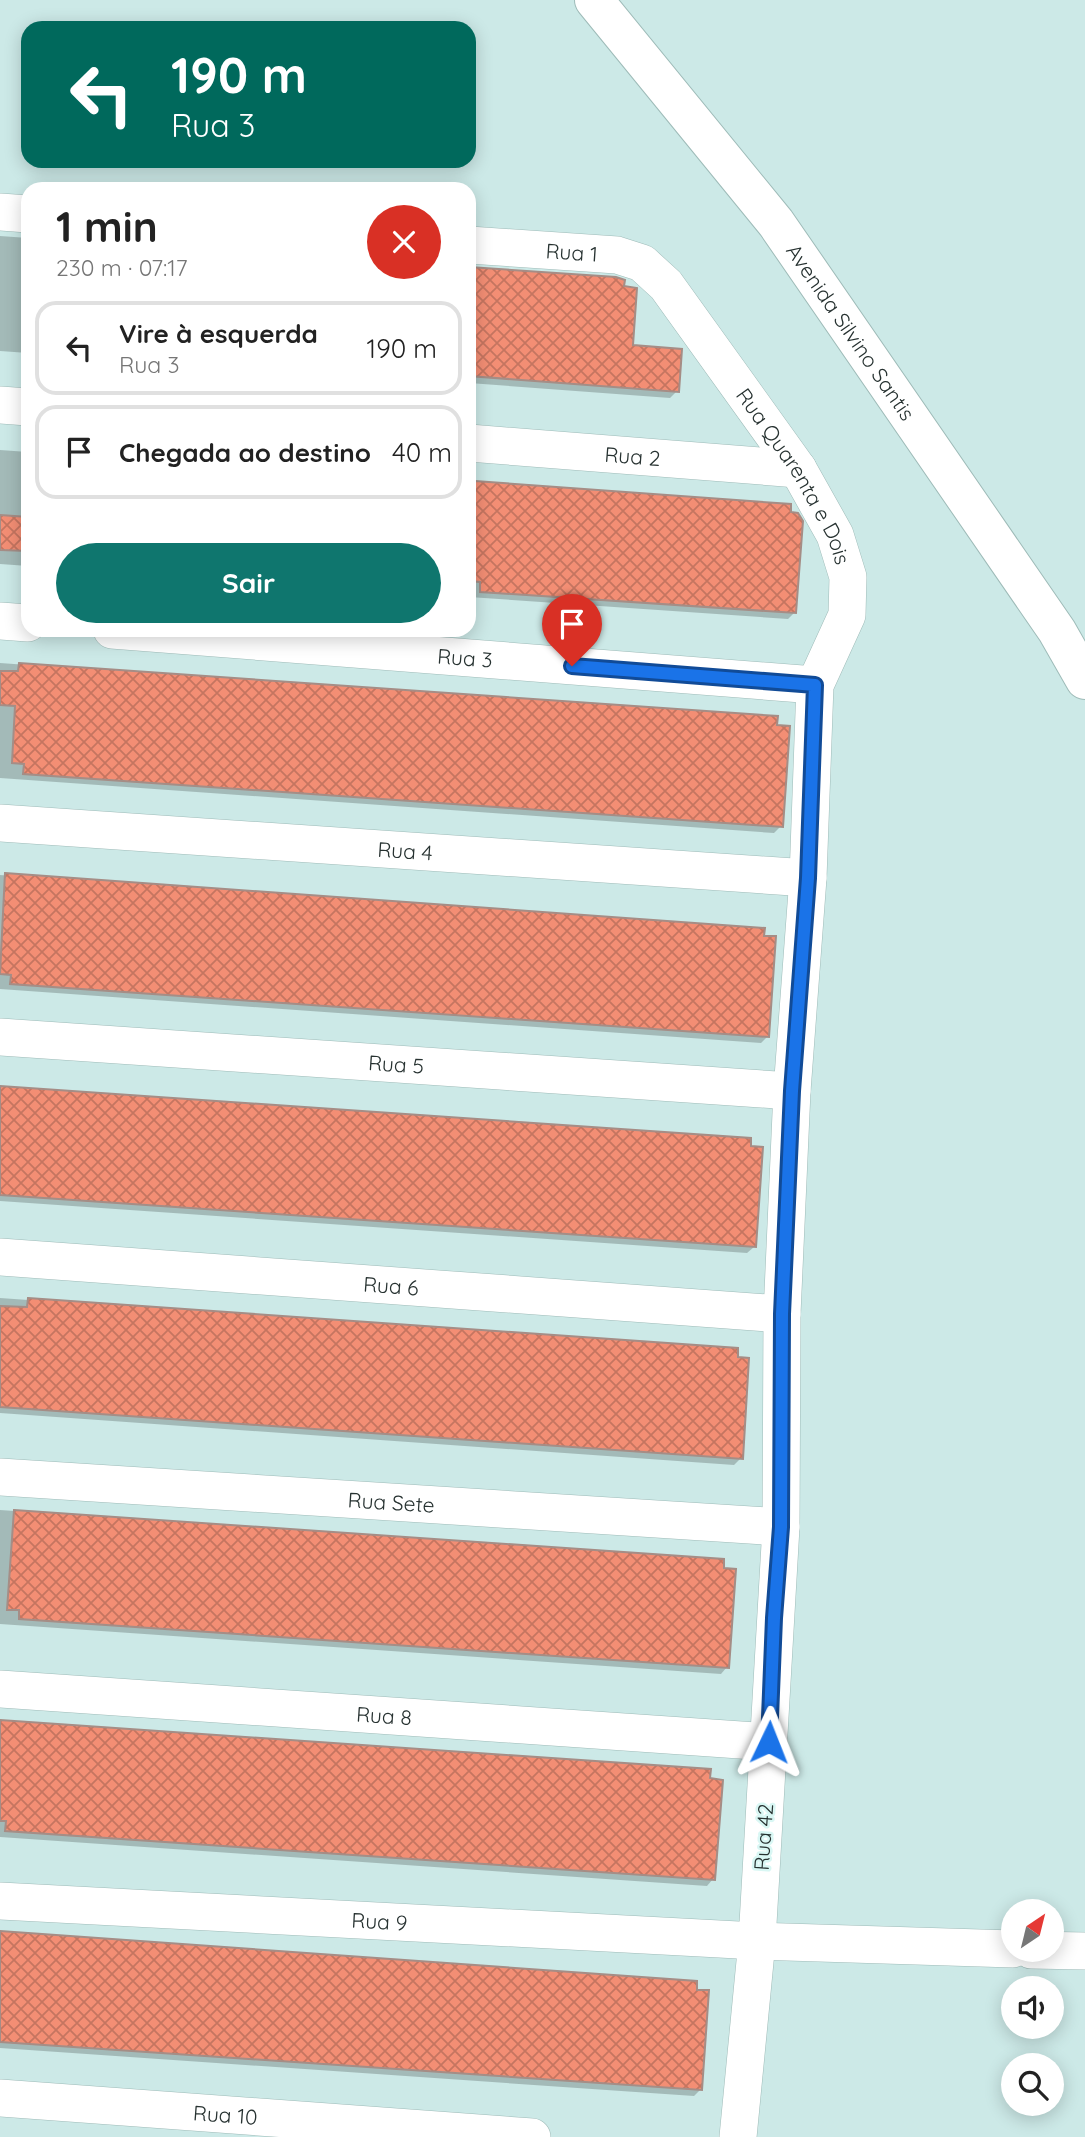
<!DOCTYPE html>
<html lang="pt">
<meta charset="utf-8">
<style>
body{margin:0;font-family:Quicksand,sans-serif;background:#f6f6f6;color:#222;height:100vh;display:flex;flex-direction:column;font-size:26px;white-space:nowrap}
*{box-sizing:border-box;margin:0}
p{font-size:23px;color:#767676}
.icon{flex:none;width:38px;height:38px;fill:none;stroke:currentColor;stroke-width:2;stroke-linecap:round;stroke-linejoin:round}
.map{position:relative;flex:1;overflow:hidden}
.drawer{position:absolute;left:21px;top:182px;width:455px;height:455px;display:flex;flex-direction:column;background:#fff;border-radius:21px;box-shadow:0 4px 18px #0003}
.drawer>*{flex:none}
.guide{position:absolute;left:21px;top:21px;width:455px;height:147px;border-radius:21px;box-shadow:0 4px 18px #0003;background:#00695c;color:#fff;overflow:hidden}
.needle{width:46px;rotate:35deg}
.controls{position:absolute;left:1001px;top:1899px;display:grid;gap:14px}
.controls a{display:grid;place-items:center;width:63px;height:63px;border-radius:50%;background:#fff;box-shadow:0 4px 18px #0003;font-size:35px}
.pin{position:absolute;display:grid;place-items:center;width:60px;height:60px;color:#fff;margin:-72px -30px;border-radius:50% 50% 50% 0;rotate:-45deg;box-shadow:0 0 7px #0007}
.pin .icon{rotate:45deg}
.me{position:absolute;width:77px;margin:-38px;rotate:2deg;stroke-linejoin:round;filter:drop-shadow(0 0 5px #0008)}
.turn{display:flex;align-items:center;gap:24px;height:147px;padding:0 35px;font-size:32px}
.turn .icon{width:91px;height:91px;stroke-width:2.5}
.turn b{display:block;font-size:49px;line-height:60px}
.round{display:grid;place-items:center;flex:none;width:74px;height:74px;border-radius:37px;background:#f6f6f6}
.head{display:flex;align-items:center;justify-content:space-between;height:119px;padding:0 35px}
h1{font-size:42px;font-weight:700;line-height:52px}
.primary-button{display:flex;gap:14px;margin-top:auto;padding:14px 35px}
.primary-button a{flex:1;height:80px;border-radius:42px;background:#0f766e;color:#fff;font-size:28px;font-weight:700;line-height:80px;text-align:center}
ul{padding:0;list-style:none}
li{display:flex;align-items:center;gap:21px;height:94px;margin:0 14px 10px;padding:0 21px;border:4px solid #e0e0e0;border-radius:21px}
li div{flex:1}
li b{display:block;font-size:26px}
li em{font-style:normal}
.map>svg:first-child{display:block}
.shadow{fill:#0003}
.building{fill:url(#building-cross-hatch);stroke:#a58d86;stroke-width:2}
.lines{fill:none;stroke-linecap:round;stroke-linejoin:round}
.street-casing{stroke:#9ebbb8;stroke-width:38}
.secondary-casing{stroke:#9ebbb8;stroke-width:40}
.street{stroke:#fff;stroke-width:37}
.secondary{stroke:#fff;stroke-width:38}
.route-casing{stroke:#114b97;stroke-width:18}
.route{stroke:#1a73e8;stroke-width:12}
.labels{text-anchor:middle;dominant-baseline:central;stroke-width:5;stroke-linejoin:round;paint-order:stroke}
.street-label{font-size:21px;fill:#273231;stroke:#d9f7f4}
</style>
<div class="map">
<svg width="1085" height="2137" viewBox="0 0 1085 2137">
<defs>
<pattern id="building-cross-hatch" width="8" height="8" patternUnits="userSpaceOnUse" patternTransform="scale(1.75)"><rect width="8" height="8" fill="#f38e74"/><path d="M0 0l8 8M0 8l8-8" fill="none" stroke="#c57560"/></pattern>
</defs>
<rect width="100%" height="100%" fill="#cce9e7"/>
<!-- shadow -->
<path class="shadow" d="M0,236l28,2v115l-28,-2z
M469,268l162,79 46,44 -7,7 -201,-15z
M0,450l28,2v114l-28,-2z
M469,483l252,17 74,112 -7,7 -319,-22z
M0,663l776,55 5,108 -7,7 -774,-55z
M0,875l707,49 61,112 -7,7 -761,-54z
M0,1087l754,160 -7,6 -747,-52z
M0,1298l736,52 5,108 -7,7 -734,-52z
M0,1510l722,50 5,107 -6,7 -721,-50z
M0,1722l713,157 -6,7 -707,-49z
M0,1934l700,156 -6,6 -694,-48z"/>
<!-- building -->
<path class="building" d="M469,267l147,10 9,3 -1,6 13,2 -4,57 49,4 -3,43 -210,-16z
M475,481l316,23v8l7,1 5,8 -7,92 -316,-21v-10l-11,-1z
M0,515l28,2v34l-28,-1z
M19,663l759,53 -1,9 13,1 -7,101 -760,-53 1,-10 -12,-1 3,-57 -15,-1v-34h18z
M5,873l760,55 -1,8h12l-7,101 -759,-53 1,-9 -11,-1z
M0,1086l751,52v8l12,1 -7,100 -756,-52z
M28,1298l710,50v9l11,1 -6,101 -743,-52v-101l27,1z
M14,1510l710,49v9l12,1 -7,99 -710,-49v-9h-12z
M0,1720l711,49 -1,9 13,2 -8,100 -710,-49 1,-10h-6z
M0,1931l697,50v9h12l-7,100 -702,-48z"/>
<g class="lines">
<!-- street casing -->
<g class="street-casing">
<g id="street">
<path d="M0,212l28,2"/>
<path id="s1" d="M469,245l148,10 25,8 24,22 132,184 37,66 13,42 -1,38 -32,70 -7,193 -16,213 -10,223 -1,213 -24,414 -19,196"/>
<path d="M0,405l28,2"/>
<path id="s2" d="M469,443l329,26"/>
<path d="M0,621l28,2"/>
<path id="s3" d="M112,630l703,55"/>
<path id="s4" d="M0,823l808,55"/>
<path id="s5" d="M0,1037l792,54"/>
<path id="s6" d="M0,1257l782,57"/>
<path id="s7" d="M0,1477l781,50"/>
<path id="s8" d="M0,1689l769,53"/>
<path id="s9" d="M0,1901l757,40 256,8"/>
<path d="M1031,1950l54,1"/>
<path id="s10" d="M0,2098l532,39"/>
</g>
</g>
<!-- secondary casing -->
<g class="secondary-casing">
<g id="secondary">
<path id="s11" d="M594,0l182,223 281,408 28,49"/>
</g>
</g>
<!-- street -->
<use href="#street" class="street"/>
<!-- secondary -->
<use href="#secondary" class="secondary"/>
</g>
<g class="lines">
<!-- route casing -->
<g class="route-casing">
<path id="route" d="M572,666l243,19 -7,193 -16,213 -10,223 -1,213 -7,91 -5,124"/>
</g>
<!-- route -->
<use href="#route" class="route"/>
</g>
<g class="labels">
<!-- street labels -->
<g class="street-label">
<text stroke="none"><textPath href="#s1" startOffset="103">Rua 1</textPath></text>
<text stroke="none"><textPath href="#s11" startOffset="420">Avenida Silvino Santis</textPath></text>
<text stroke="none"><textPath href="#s2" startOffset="164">Rua 2</textPath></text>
<text stroke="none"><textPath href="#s1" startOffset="438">Rua Quarenta e Dois</textPath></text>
<text stroke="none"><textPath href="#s3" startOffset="354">Rua 3</textPath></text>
<text stroke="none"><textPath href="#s4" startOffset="406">Rua 4</textPath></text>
<text stroke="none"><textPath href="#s5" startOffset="397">Rua 5</textPath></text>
<text stroke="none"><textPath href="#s6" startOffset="392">Rua 6</textPath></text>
<text stroke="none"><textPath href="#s7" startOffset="392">Rua Sete</textPath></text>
<text stroke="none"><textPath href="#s8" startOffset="385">Rua 8</textPath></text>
<text transform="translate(763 1837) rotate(-86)">Rua 42</text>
<text stroke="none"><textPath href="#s9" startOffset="380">Rua 9</textPath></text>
<text stroke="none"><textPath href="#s10" startOffset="226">Rua 10</textPath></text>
</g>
</g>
</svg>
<div class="controls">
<a><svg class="needle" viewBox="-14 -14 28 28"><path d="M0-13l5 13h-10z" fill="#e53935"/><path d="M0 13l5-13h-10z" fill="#767676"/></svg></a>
<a><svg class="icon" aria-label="sound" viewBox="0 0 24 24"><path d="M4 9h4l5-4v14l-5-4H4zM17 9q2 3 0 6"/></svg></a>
<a><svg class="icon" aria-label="search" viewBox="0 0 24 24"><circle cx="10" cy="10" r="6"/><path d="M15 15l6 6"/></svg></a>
</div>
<div class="pin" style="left:572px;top:666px;background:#d93025"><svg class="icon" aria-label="arrive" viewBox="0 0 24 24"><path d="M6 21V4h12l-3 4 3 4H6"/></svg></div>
<svg class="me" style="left:769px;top:1742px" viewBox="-20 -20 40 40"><path d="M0-17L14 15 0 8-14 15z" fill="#1a73e8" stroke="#fff" stroke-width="4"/></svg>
<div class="guide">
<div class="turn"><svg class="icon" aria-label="left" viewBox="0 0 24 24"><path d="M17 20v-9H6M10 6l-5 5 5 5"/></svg><div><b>190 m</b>Rua 3</div></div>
</div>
<section class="drawer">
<div class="head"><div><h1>1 min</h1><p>230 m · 07:17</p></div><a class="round" style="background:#d93025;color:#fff"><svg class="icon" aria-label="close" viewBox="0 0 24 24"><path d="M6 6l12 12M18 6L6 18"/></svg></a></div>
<ul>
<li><svg class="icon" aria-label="left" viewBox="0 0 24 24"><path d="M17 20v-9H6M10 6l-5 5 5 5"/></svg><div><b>Vire à esquerda</b><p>Rua 3</p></div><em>190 m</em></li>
<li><svg class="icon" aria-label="arrive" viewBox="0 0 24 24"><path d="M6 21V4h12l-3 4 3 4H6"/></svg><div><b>Chegada ao destino</b></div><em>40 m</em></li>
</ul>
<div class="primary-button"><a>Sair</a></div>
</section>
</div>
